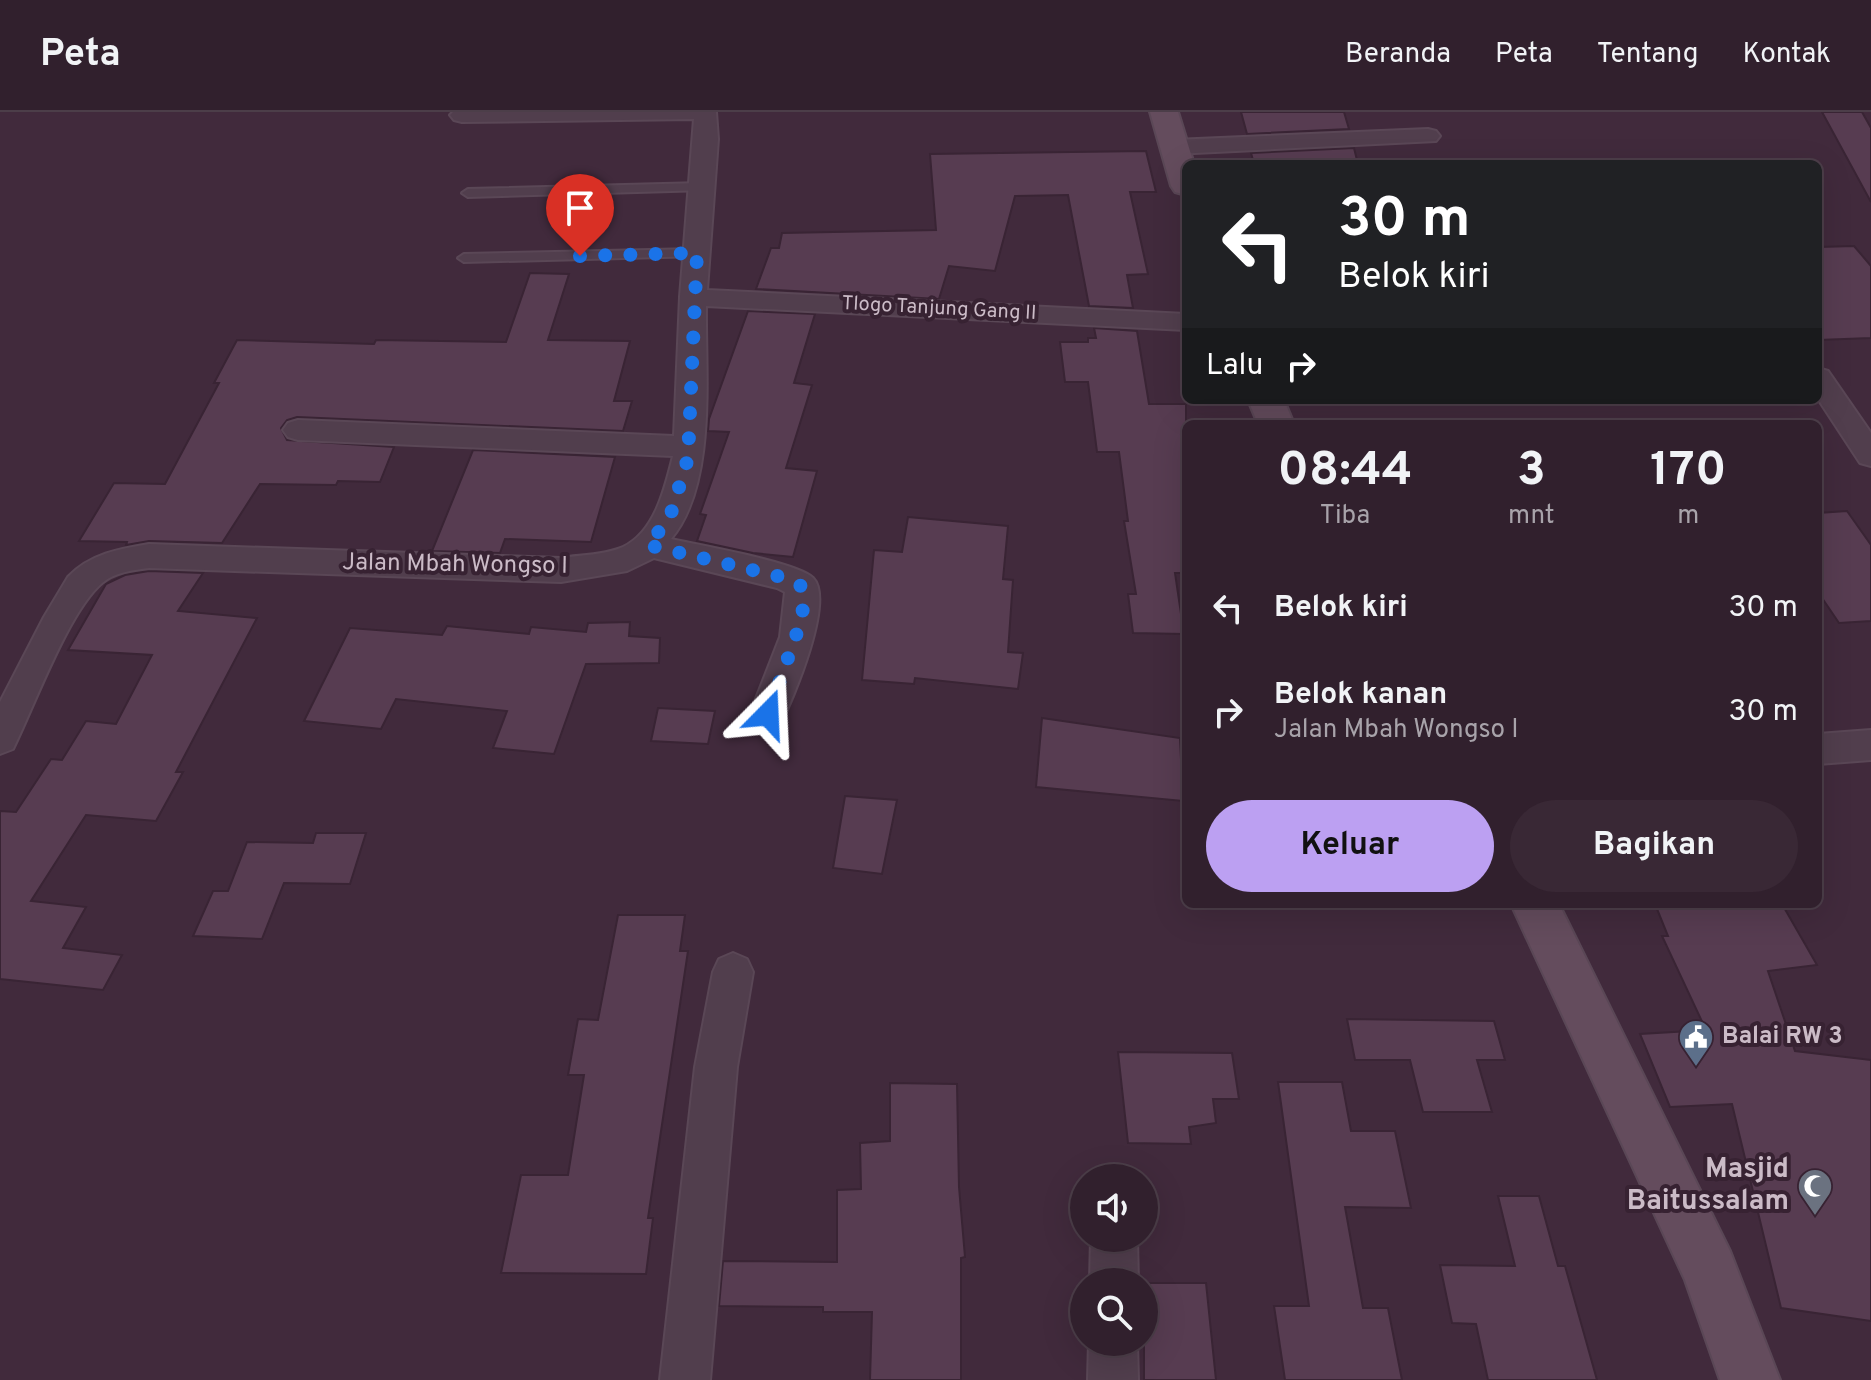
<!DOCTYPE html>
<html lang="id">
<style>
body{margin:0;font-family:Overpass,sans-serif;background:#392835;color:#f1f3f6;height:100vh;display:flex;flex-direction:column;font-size:30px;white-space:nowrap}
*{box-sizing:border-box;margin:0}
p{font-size:26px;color:#a8a3aa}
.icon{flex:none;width:44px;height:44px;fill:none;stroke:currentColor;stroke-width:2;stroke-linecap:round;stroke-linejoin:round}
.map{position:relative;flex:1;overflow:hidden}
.panel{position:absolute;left:1182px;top:308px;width:640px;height:488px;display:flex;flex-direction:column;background:#31202d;border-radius:12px;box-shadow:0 8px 32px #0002,0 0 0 2px #4c3e49}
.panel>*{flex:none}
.banner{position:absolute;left:1182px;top:48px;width:640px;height:244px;border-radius:12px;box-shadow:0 8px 32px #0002,0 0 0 2px #4c3e49;background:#202124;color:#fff;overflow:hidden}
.fabs{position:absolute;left:1070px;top:1052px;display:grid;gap:16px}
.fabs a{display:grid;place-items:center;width:88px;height:88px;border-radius:50%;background:#31202d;box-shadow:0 8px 32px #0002,0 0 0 2px #4c3e49;font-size:40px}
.pin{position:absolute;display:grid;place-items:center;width:68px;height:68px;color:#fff;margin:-82px -34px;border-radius:50% 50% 50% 0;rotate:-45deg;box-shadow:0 0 8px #0007}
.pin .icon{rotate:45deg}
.me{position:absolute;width:88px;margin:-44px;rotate:21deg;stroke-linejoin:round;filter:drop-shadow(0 0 6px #0008)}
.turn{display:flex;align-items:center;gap:28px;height:168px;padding:0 24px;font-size:36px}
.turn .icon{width:104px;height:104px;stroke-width:2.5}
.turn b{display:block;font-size:56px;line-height:68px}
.then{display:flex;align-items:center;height:76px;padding:0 24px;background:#0003;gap:16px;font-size:30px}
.eta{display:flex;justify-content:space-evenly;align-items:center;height:136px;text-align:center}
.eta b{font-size:48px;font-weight:700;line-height:56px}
.cta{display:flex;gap:16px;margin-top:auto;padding:16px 24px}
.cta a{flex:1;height:92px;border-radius:48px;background:#bca0f2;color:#111;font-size:32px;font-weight:700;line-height:92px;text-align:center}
.cta a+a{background:#392835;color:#f1f3f6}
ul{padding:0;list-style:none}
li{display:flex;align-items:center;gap:24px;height:104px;padding:0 24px}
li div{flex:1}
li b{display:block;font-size:30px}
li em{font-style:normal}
header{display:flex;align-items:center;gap:48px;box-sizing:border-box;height:112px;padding:0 40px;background:#31202d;border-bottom:2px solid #4c3e49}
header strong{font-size:38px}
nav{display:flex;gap:44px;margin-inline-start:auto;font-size:28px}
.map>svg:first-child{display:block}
.building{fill:#573c51;stroke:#392434;stroke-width:2}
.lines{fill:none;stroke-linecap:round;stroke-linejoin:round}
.lane-casing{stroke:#5a4756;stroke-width:4}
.street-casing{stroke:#5a4756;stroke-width:4}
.secondary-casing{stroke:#5a4756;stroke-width:4}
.lane{fill:#513e4d;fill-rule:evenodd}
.street{fill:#513e4d;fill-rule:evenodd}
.secondary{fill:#644c5d;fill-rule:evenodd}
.route{stroke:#1a73e8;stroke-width:14;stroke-dasharray:0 25.2}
.labels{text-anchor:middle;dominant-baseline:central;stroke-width:8;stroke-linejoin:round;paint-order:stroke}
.far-street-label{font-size:20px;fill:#cbbbc7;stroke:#372232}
.street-label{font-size:24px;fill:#cbbbc7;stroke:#372232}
.poi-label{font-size:24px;font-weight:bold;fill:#cbbbc7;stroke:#372232;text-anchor:start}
.near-poi-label{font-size:28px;font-weight:bold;fill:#cbbbc7;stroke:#372232;text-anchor:end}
</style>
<header>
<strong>Peta</strong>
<nav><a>Beranda</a><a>Peta</a><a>Tentang</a><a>Kontak</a></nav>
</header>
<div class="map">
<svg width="1871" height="1268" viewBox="0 0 1871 1268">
<rect width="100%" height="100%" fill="#412a3c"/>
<!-- building -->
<path class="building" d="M1241,0h103l5,17 -102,5z
M1822,0h40l9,16v74z
M1354,36l4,16h-104l-3,-11z
M1146,39l10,41h-26l18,82 -21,1 6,33 -44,-2 -21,-111 -53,1 -20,75 -46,-5 -10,33 -183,-10 15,-41h8l3,-15 154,-3 -6,-76z
M1854,134l17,20v72l-53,2v-93z
M530,161l39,1 -21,66 82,1 -16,60h18l-9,30 -326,-14 -10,3 -6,8 6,12 107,7 -14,35 -42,-1 -2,4 -76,-1 -38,59 -73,-2 -23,4 1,-3 -48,-1 35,-58 51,1 54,-101h-5l23,-43 137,4 2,-4 130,2z
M748,199l67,3 -21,69 18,2 -26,83 31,3 -24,86 -40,-4 -56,-12 9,-26 -6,-1 29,-82 -21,-1 1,-12z
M1094,216l43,3 12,73h37v169h-11l9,61 -51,-1 -5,-39h8l-12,-73h4l-9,-69h-22l-9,-70h-23l-5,-40h28v-4h8z
M473,338l142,7 -24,85 -86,-3 -5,14 -68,-2z
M1847,399l24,34v76l-32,2 -21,-31v-79z
M908,405l100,9 -5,53 10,1 -5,72 15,1 -5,36 -103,-11 -1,6 -52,-4 12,-130 28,2z
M149,459l54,2 -25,38 79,7 -81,154h7l-27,49 -70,-6 -55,86 55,6 -23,41 59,7 -19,35 -103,-11v-168l16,1 35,-53 11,1 24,-39 30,3 36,-69 -84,-5 38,-66 19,-9z
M630,510l-1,14 31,2 -1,25 -73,1 -32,90 -61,-6 14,-37 -111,-12 -15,30 -77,-8 46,-93 92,7 5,-9 82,8 2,-7 55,5 2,-9z
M658,596l57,3 -7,33 -57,-3z
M1042,606l138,20 3,63 -147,-14z
M845,684l52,4 -15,74 -49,-6z
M316,721h50l-16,51 -66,-1 -22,56 -69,-3 20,-45h15l19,-49 66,1z
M1655,792h127l35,61 -49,6 27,80 76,9v261l-90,-13 -49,-204 -62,3 -30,-73 66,-4 -44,-94h6z
M618,803h67l-5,36h8l-40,267h5l-7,56 -145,-1 20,-98h47l16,-100h-16l10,-56 20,1z
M1347,907l147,2 11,39h-28l15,52h-69l-13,-52h-55z
M1118,940l114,1 7,46h-26l3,24 -27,4 2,17 -63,-1z
M1278,970h64l9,49h44l16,77 -66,-1 18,101h25l14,72h-117l-11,-74h35z
M890,971l67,1 2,103 6,70 -4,1v122h-91l2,-68h-49v-5l-104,-1 4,-45 114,1v-72l24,-1 -1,-46 30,-2z
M1498,1084h41l19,70h7l32,114h-109l-12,-56 -24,-1 -12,-58 75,1z
M1144,1171h62l10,97h-72z"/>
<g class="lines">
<!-- lane casing -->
<g class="lane-casing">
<path id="lane" d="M702,71l4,1v6l-238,7 -6,-4 6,-4z
M697,137l6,4 -1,3 -238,6 -6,-4 6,-4z"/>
</g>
<!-- street casing -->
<g class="street-casing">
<path id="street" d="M453,0h263l2,27 -11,151 479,24v16l-480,-24c-1,68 11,178 -35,233 26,6 126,23 142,39 22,22 -20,122 -33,146l-12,4 -12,-4 -6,-10 30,-77 5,-45 -8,-4 -123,-30 -27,13 -66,11 -412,-14c-16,2 -34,4 -47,15 -34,29 -68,124 -89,166l-13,5v-52l44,-85 24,-40c22,-23 51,-28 81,-33l412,14c19,-3 44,-3 62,-11 32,-15 42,-59 50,-91l-375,-16 -10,-3 -5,-7 5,-7 10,-3 376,16 6,-139 14,-178 -232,3 -8,-2 -4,-5z
M1428,17l8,2 4,5 -4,5 -262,13 -8,-2 -4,-5 4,-5 8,-2z
M1818,256l10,3 43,62v33l-11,-3 -42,-64z
M1871,618v30l-53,4v-30z
M733,841l14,6 6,13 -16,95 -27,313h-50l35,-313 18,-95 6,-13z
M1091,1126h46l1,44h-48z
M1089,1230h48l1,38h-50z"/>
</g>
<!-- secondary casing -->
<g class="secondary-casing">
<path id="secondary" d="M1150,0h28l16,52h-8v31l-11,-3 -4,-6z
M1248,288h36l10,24h-36z
M1511,792h48l171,347 50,129h-60l-35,-100z"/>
</g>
<!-- lane -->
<use href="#lane" class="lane"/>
<!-- street -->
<use href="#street" class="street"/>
<!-- secondary -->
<use href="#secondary" class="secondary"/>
</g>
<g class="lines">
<!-- route -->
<path class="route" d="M580,144l117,-3 -9,205 -19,62 -22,25 139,33 15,8 2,30 -35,98"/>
</g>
<!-- icons -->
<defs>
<g id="civic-pin" transform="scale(1.8)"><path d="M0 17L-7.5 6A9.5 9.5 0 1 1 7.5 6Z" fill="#5c6f8a" stroke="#372232"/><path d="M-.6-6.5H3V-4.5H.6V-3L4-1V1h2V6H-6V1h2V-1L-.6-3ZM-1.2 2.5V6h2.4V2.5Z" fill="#fff"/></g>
<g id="mosque-pin" transform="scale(1.8)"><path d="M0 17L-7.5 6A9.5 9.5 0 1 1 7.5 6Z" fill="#6b7280" stroke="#372232"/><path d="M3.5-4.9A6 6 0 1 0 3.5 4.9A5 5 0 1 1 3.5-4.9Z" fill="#fff"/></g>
</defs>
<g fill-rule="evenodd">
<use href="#civic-pin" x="1696" y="925"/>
<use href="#mosque-pin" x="1815" y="1074"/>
</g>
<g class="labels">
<!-- far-street labels -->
<g class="far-street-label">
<text transform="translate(939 197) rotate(3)">Tlogo Tanjung Gang II</text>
</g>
<!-- street labels -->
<g class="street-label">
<text transform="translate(455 453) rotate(1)">Jalan Mbah Wongso I</text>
</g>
<!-- poi labels -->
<g class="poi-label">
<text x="1722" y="925">Balai RW 3</text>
</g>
<!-- near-poi labels -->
<g class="near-poi-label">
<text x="1789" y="1058">Masjid<tspan x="1789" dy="32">Baitussalam</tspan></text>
</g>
</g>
</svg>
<div class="fabs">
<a><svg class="icon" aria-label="sound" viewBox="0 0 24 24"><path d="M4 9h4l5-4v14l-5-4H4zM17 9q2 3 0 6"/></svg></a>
<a><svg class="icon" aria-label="search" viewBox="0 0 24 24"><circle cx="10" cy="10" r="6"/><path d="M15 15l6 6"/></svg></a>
</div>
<div class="pin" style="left:580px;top:144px;background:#d93025"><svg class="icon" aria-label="arrive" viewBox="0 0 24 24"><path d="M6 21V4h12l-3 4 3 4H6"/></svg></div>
<svg class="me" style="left:768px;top:602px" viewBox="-20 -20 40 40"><path d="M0-17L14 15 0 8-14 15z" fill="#1a73e8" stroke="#fff" stroke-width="4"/></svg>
<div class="banner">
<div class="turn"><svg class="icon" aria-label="left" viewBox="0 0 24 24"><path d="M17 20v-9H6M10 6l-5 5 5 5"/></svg><div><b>30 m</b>Belok kiri</div></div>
<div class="then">Lalu<svg class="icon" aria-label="right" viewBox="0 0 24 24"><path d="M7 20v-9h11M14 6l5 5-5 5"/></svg></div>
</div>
<section class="panel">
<div class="eta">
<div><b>08:44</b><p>Tiba</p></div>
<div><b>3</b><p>mnt</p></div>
<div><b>170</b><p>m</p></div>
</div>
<ul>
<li><svg class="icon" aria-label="left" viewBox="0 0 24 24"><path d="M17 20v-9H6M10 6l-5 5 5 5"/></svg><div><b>Belok kiri</b></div><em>30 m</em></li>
<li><svg class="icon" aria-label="right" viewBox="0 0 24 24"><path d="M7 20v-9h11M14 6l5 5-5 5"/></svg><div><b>Belok kanan</b><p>Jalan Mbah Wongso I</p></div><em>30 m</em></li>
</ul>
<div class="cta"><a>Keluar</a><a>Bagikan</a></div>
</section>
</div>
